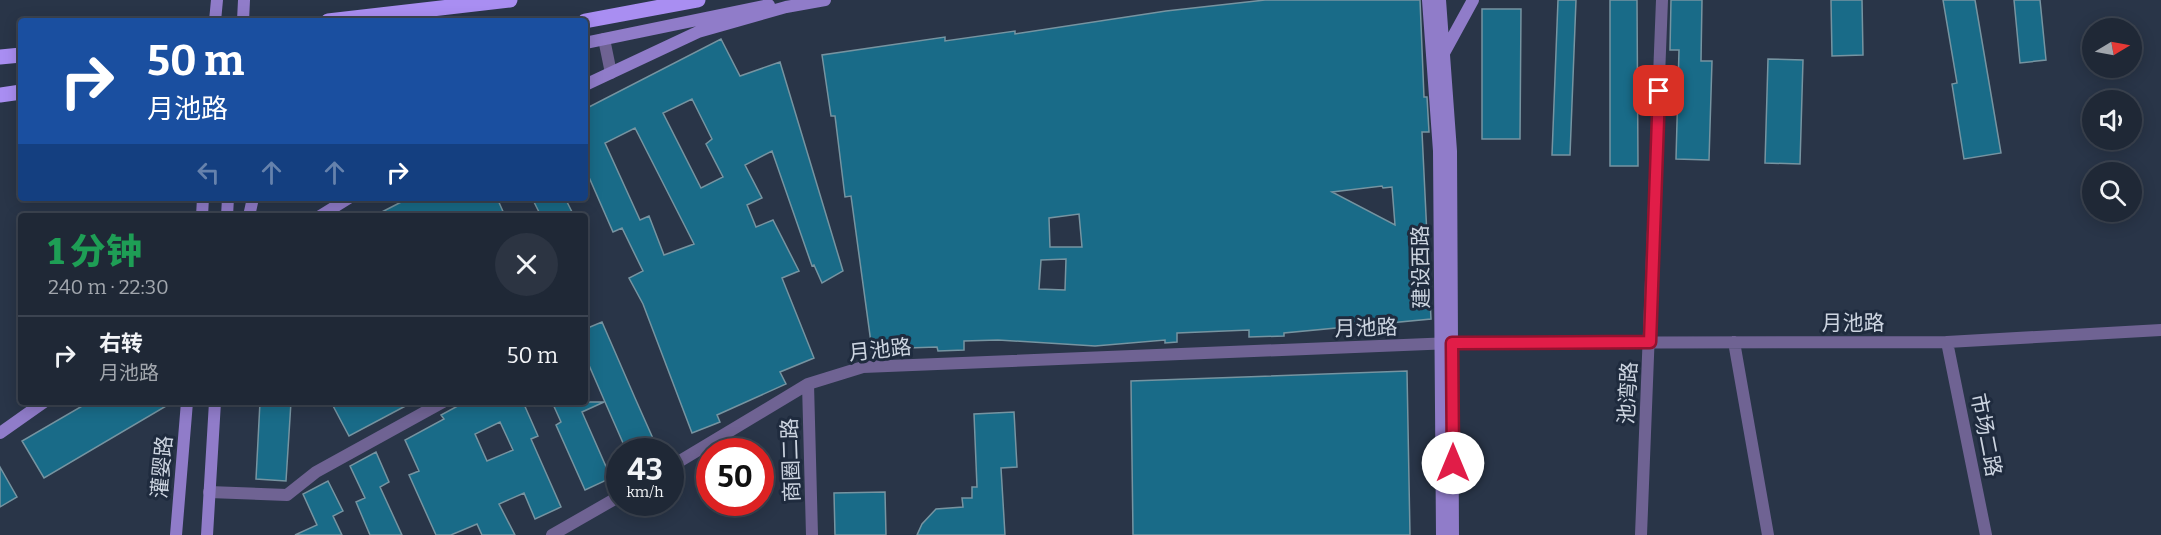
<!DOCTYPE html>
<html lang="zh">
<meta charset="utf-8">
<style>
body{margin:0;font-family:Bitter,"Noto Sans SC",serif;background:#2c3442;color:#f1f3f6;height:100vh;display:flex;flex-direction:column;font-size:22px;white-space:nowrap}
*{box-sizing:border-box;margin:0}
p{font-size:20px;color:#a1a6ad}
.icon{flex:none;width:33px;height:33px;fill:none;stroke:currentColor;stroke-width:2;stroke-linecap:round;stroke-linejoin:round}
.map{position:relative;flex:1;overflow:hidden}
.sheet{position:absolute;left:18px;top:213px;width:570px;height:192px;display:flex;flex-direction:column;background:#1f2836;border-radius:6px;box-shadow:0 3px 15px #0003,0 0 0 2px #3c4451}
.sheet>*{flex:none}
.hud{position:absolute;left:18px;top:18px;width:570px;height:183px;border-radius:6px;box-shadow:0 3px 15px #0003,0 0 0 2px #3c4451;background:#1a4fa0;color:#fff;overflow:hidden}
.needle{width:39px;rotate:80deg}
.fabs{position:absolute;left:2082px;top:18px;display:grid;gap:12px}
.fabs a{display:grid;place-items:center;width:60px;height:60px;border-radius:50%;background:#1f2836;box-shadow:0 3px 15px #0003,0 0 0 2px #3c4451;font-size:30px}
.speed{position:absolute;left:606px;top:438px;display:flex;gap:12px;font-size:30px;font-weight:700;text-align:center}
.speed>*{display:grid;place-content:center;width:78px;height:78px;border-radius:50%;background:#1f2836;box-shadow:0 3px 15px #0003,0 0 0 2px #3c4451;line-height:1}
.speed small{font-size:15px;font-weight:400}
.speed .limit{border:9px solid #d22;background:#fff;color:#111}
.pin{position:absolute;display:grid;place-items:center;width:51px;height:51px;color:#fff;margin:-26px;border-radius:12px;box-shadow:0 3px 9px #0006}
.me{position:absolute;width:66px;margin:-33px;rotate:0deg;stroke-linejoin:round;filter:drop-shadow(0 0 4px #0008)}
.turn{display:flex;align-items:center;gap:21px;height:126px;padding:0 30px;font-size:27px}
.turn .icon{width:78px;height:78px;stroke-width:2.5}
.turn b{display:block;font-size:42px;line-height:51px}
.lanes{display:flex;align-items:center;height:57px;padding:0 30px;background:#0003;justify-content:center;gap:30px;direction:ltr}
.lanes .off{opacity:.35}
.round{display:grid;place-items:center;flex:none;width:63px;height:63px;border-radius:32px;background:#2c3442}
.overview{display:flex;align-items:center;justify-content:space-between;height:102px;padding:0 30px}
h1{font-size:36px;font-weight:800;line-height:45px;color:#1e9e55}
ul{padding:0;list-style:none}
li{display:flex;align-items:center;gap:18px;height:78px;padding:0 30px;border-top:2px solid #3c4451}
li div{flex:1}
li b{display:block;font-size:22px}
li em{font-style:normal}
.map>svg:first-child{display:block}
.building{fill:#196b88;stroke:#7694a1;stroke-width:1.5;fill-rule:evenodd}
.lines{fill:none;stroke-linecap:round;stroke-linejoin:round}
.street{stroke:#6f6393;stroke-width:12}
.secondary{stroke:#907cc9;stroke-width:12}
.primary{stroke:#a98ef2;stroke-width:15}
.route-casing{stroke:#92132f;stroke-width:15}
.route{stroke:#e11d48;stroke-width:10}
.labels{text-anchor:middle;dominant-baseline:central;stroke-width:6;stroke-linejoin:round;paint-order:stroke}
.street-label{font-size:21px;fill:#ccd4e0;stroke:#1f2b3e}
</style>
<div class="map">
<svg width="2161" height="535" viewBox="0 0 2161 535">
<rect width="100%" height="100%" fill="#293548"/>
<!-- building -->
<path class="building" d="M1265,0h155l4,97h3l2,35h-7l9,187 -147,14v3l-35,1v-7l-72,3v9l-12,1v-3l-70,6 -97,-6 -34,1v9l-26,1 -1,-4 -30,1v-5l-35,7 -21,-154 -6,1 -10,-81h-4l-9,-61 123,-18v4l70,-10v3l151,-23zM1382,186l1,2 9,-1 3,38 -63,-33zM1079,214l3,33h-32l-1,-29zM1066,259l-1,31 -26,-1 2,-29z
M1558,0h18l-6,155h-18z
M1610,0h27l1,166h-28z
M1671,0h31l-1,61h11l-3,99 -33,-1 3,-109h-9z
M1831,0h31l1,55 -31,1z
M1943,0h32l26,153 -37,6 -12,-75 5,-1z
M2014,0h26l6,60 -26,3z
M1482,9h39l-1,130h-38z
M721,39l19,37 40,-14 63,209 -21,12 -8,-18 -2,1 -40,-115 -27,14 17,33 -15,7 9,22 17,-7 26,51 -17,7 32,80 -34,14 6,12 -69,31 3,7 -28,11 -49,-129 -14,-26 14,-7 -21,-43 -9,4 -28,-64v-59zM692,99l20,40 -6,5 17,33 -22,11 -38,-75zM635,128l59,116 -30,11 -15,-39 -9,4 -35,-77z
M1768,59l35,1 -3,104 -35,-1z
M409,198h88l8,18h-131z
M532,198h33l9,18h-33z
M602,322l33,76 24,54h-32l-22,-50 -20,-46v-27z
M1407,371l3,164h-277l-2,-154z
M89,402h84l-129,76 -22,-37z
M260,402h31l-5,79 -30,-2z
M331,402h82l-64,34z
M465,402h58l15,34 -7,3 30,68 -26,12 -11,-26 -25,11 16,31h-33l-5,-11 -26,11h-15l-27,-60 10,-4 -14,-31 39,-21 -3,-4zM500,422l13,28 -26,11 -12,-27z
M552,402h52l-22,10 29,66 -26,12 -29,-65 5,-3z
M1014,412l3,55 -16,1 4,67h-88l5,-11 14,-15 27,-2 -1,-9h10v-11h5l-3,-73z
M376,452l13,30 -9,5 22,48h-32l-14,-33 9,-4 -15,-32z
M0,467l17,30 -17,10z
M328,481l15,30 -10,5 9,19h-47l22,-10 -14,-31z
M885,492l1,43h-51l-1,-42z"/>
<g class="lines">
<!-- street -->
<path class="street" d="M604,39l7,34
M1734,342l34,193
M1947,342l39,193
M808,384l4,151
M670,467l138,-83 55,-17 589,-24 495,-1 214,-12
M209,492l78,3 29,-23 127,-70
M552,535l68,-39
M1641,535l21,-535"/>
<!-- secondary -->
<path class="secondary" d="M1428,0l11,151 3,384
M1440,0l11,151 2,384
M215,21l2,-21
M243,21l1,-21
M585,43l184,-38
M1444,53l29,-53
M585,85l113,-53 88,-25 39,-7
M202,216l1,-18
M227,216l1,-18
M249,216l4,-18
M320,216l29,-18
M0,433l44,-31
M176,535l11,-133
M207,535l8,-133"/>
<!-- primary -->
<path class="primary" d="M328,21l182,-21
M585,21l113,-21
M0,57l21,-2
M0,95l21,-3"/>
</g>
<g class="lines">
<!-- route casing -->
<g class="route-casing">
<path id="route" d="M1453,463l-1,-120 198,-1 9,-251"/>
</g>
<!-- route -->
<use href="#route" class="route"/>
</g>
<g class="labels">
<!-- street labels -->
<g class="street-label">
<text transform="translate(1421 267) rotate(-91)">建设西路</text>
<text x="1853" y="323">月池路</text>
<text transform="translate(1366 328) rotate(-2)">月池路</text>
<text transform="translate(880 350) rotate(-6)">月池路</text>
<text transform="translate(1628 393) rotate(-87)">池湾路</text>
<text transform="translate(1986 435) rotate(79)">市场二路</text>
<text transform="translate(791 460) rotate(-92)">商圈二路</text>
<text transform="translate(162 467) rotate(-85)">灌婴路</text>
</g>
</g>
</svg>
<div class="fabs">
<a><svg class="needle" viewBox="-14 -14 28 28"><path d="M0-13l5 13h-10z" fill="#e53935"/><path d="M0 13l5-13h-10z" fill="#a1a6ad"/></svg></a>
<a><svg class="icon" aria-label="sound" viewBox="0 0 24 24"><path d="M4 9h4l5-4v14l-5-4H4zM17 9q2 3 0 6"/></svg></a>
<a><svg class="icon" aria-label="search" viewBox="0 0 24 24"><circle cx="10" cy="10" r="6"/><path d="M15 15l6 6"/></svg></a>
</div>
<div class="speed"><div>43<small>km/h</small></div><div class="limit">50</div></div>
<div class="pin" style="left:1659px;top:91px;background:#d93025"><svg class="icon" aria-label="arrive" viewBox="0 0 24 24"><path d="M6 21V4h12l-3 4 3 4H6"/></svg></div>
<svg class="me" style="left:1453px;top:463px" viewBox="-20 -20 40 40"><circle r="19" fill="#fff"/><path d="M0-13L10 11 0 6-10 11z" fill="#e11d48"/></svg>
<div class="hud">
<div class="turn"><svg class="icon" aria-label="right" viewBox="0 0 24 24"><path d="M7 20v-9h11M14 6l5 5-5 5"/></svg><div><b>50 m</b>月池路</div></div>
<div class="lanes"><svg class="icon off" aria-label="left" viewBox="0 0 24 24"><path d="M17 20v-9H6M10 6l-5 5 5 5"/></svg><svg class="icon off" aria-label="ahead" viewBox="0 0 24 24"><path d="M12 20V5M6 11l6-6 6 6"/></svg><svg class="icon off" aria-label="ahead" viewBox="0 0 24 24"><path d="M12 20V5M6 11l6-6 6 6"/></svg><svg class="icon" aria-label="right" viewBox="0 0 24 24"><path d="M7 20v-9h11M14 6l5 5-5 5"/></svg></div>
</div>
<section class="sheet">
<div class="overview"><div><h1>1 分钟</h1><p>240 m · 22:30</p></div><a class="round"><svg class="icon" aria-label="close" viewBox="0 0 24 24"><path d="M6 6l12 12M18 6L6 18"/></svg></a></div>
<ul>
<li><svg class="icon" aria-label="right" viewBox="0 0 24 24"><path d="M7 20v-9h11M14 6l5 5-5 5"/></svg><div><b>右转</b><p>月池路</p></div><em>50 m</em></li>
</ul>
</section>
</div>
